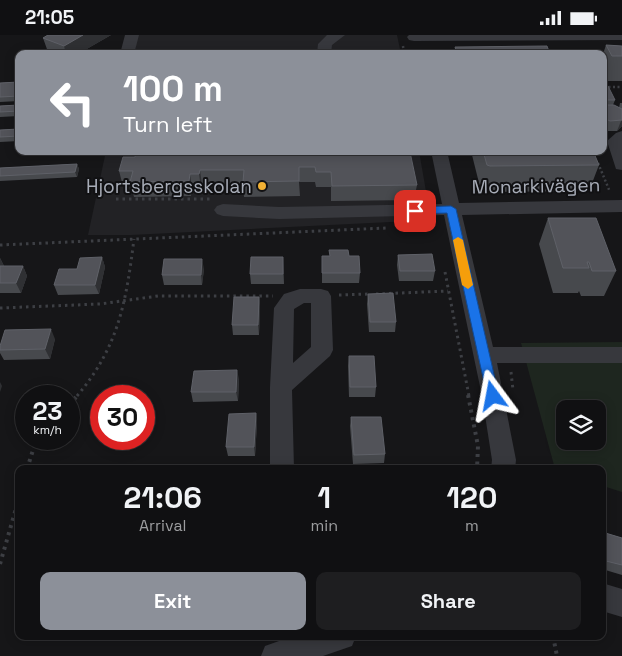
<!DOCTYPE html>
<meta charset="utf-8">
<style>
body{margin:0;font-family:"Space Grotesk",sans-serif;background:#1e1e20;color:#f1f3f6;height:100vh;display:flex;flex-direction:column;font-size:19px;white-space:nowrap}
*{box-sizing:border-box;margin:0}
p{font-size:16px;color:#9c9d9f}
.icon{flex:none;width:28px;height:28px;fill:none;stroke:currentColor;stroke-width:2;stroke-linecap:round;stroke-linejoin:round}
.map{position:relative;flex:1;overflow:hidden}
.panel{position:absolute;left:15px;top:430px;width:591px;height:175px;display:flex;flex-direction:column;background:#101012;border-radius:10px;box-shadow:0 2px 12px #0003,0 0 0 1px #303032}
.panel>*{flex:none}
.top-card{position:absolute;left:15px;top:15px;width:592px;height:105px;border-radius:10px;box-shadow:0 2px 12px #0003,0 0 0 1px #303032;background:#8c9099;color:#fff;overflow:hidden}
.fabs{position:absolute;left:556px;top:365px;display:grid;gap:10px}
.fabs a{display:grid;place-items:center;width:50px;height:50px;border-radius:10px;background:#101012;box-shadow:0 2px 12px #0003,0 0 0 1px #303032;font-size:25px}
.speed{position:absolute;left:15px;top:350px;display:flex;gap:10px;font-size:25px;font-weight:700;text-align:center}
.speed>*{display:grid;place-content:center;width:65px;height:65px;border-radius:50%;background:#101012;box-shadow:0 2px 12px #0003,0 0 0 1px #303032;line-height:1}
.speed small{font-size:12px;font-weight:400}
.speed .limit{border:8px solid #d22;background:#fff;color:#111}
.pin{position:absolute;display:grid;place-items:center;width:42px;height:42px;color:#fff;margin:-21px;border-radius:10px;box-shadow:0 2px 8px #0006}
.me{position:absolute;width:55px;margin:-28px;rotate:347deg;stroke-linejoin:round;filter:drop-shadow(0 0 4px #0008)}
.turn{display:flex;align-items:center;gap:18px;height:105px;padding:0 25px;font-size:22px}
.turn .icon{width:65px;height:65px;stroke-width:2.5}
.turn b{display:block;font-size:35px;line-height:42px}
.eta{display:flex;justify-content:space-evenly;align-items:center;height:85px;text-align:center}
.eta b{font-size:30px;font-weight:600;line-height:35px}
.primary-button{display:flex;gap:10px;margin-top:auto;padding:10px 25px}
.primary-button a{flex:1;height:58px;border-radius:10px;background:#8c9099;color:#fff;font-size:20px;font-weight:600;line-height:58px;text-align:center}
.primary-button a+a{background:#1e1e20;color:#f1f3f6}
.status{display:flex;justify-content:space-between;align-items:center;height:35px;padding:0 25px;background:#101012;direction:ltr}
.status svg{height:14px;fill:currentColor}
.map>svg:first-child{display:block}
.built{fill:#222225}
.green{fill:#1e261f;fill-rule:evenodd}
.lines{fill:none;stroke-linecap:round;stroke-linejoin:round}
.path-far2{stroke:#3d3f44;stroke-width:2.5;stroke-dasharray:2 2.5;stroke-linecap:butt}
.path-far1{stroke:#3d3f44;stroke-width:3;stroke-dasharray:2.5 4;stroke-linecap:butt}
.path{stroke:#3d3f44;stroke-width:4;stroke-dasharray:3 4.5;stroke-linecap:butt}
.minor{fill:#37383d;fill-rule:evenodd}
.wall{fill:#47494d}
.shaded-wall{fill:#2f3033}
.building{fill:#525359;stroke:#5f6168}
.route{fill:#1a73e8;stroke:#114b97}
.slow{fill:#f59e0b}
.poi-dot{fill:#f2b134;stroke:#111113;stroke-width:2}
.labels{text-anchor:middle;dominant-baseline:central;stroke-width:4;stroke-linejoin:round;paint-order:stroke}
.poi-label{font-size:19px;fill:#a8adb8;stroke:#111113;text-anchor:end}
.street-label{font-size:19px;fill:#a8adb8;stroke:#111113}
</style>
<div class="status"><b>21:05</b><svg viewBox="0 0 49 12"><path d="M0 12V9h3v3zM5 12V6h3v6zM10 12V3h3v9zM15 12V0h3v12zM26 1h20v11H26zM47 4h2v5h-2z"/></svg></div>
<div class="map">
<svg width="622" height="621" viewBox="0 0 622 621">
<rect width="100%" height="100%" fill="#161618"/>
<!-- built -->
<path class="built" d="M127,0h270l4,19h-277z
M106,116h313l12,69 -300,15h-43z"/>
<!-- green -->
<path class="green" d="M622,307v150l-19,-6 -1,-17h-47l-34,-126zM565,374h33v32h-33z"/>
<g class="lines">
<!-- path-far2 -->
<path class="path-far2" d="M403,11l1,8
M604,52h18
M598,128l12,29"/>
<!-- path-far1 -->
<path class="path-far1" d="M116,164h97
M0,210l386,-17
M445,237l24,124
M376,259l72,-3
M339,260l31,-1
M0,273l100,-4 58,-8h115
M511,337l2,18
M77,361c42,-50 49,-94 57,-157"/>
<!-- path -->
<path class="path" d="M468,360l10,51 -1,23
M69,370l9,-10
M27,434l7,-22 6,-8
M0,529l19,-66
M553,601l4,20"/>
<!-- minor -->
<path class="minor" d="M125,0h14l-5,19h-14z
M327,0h18l-13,10 -1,9h-14l1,-10z
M409,0h213v5l-208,1 -5,-1 -2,-3z
M622,96v39l-6,-1 -9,-28 9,-8z
M431,116h16l12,52 163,-3v12l-160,3 31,132h129v16h-125l19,97 -1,9h-24l1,-9 -10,-64 -38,-181 -165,4 -56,-3 -6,-2 -3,-4 3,-4 6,-2 56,3 163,-3z
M300,254h21l7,2 3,5 2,54 -3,6 -38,34 2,79h-24v-82l4,-79 10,-14zM304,268h7v44l-18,16 1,-54z
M602,548l20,6v28l-20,-6z
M293,601h63l-4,10 -29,10h-62l4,-10z"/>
</g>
<!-- wall -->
<path class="wall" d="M48,0h63l-33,19h-25l-5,-2 -5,-14z
M606,10l16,1v35h-18v-27h-1z
M19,47v19l-19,1v-19z
M604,51l11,14 -2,5 6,3 1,-5h2v23l-5,5h-11l-2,-1z
M19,70v11l-19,1v-11z
M19,94v12l-19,1v-12z
M201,116l193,2 23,32 -3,15 -83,1v-14h-15l-1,-5h-16l1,14 -56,1 -1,-13 -41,1 -1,3h-9l-1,8 -57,1 -3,-11h-8l-4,-15 16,-14z
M471,116h122l6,14 -10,26 -105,1 -3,-1z
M77,129l2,5 -2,8 -77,4v-13z
M548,183l68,53 -12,25h-23l-2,-5 -1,2h-25l-14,-49z
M398,220l37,16 -2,10h-34l-2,-16z
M322,221h27l11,17 -1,10h-37z
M102,222l3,10 -6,27 -41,1 -4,-10 23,-16z
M283,222l1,27h-33l-1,-10z
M0,223l4,8h19l4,10 -6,17h-21z
M204,234l-2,16h-38l-2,-10z
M368,259l28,28 -1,10h-26l-2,-28z
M259,262l1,9 -1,29h-26l-1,-10z
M55,304l-5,20 -46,1 -4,-7v-7z
M349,321l27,31 -1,10h-26l-1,-31z
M239,344l-1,22 -45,1 -2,-10z
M256,378l1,10 -2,33h-27l-2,-9z
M351,382l34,37 -1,9 -31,1 -3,-38z
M602,497l20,6v37l-20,-6z"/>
<!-- shaded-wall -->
<path class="shaded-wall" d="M83,0h28l-33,19h-12l-2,-8z
M622,85v6l-5,5 4,-10z
M77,129l2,5 -2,8 -2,-5z
M200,135l2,15 -1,3 -2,-14z
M190,139l2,14 -1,8 -2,-15z
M102,222l3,10 -6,27 -4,-9z
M0,223l5,10 -5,4z
M202,224l2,10 -2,16 -1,-10z
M23,231l4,10 -6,17 -5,-10z
M259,262l1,9 -1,29 -1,-10z
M51,294l4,10 -5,20 -5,-10z
M237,335l2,9 -1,22 -2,-9z
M0,347l2,4 -2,6z
M256,378l1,10 -2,33 -1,-9z"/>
<!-- building -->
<path class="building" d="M48,0h35l-19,11 -21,-8z
M606,10l16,1v10h-10z
M547,11l3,8h-93l-2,-7z
M19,47v14l-19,1v-14z
M604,51h4l7,14h-11z
M19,70v6l-19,1v-6z
M604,70h10l8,4v11l-12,1 -6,-3z
M19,94v7l-19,1v-7z
M136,116h258v2l16,-1 7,33 -85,1 -1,-14h-15l-1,-5h-16v14l-56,1 1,-12h-44l-1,4h-9l-1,7 -59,1 3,-11h-14l4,-14h12z
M483,116h110l6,14 -109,1 -3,-1z
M77,129l-2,8 -75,4v-8z
M548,183h48l20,53h-24l-3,-9h-2l2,6h-26z
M329,215h19l1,6h10l1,17h-38v-17h8z
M432,219l3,17h-35l-2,-16z
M102,222l-7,28h-41l5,-16h18l3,-11z
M251,222h32v17h-33z
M164,224h38l-1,16h-39z
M0,231h23l-7,17h-16z
M393,258l3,29h-26l-2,-28z
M234,262h25l-1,28h-26z
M51,294l-6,20 -45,1v-4l5,-16z
M349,321h25l2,31h-26z
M237,335l-1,22h-45l3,-21z
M256,378l-2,34h-28l3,-33z
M351,382h30l4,37 -31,1z
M602,497l20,6v27l-20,-5z"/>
<!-- route -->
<path class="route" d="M451,171l5,3 43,187 -2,3h-9l-1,-3 -40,-183 -32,1 -5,-3 5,-4z"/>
<!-- slow -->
<path class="slow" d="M458,202l5,3 10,45 -5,4 -6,-4 -9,-45z"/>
<!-- markers -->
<circle class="poi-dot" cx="262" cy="151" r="5"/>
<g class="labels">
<!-- poi labels -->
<g class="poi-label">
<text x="252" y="151">Hjortsbergsskolan</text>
</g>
<!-- street labels -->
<g class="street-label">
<text transform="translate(536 151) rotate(-1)">Monarkivägen</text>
</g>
</g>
</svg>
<div class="fabs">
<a><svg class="icon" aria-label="layers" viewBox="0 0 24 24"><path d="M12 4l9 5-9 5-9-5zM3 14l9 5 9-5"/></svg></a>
</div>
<div class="speed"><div>23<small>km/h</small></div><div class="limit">30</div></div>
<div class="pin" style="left:415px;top:176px;background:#d93025"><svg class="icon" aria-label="arrive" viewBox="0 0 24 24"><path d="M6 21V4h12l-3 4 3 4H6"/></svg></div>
<svg class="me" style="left:493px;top:361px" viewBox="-20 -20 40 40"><path d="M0-17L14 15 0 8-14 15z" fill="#1a73e8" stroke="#fff" stroke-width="4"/></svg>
<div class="top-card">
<div class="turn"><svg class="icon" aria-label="left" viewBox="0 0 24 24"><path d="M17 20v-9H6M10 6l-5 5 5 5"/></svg><div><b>100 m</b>Turn left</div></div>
</div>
<section class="panel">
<div class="eta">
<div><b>21:06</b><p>Arrival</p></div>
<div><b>1</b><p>min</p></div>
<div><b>120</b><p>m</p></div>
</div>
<div class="primary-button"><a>Exit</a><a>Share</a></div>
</section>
</div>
